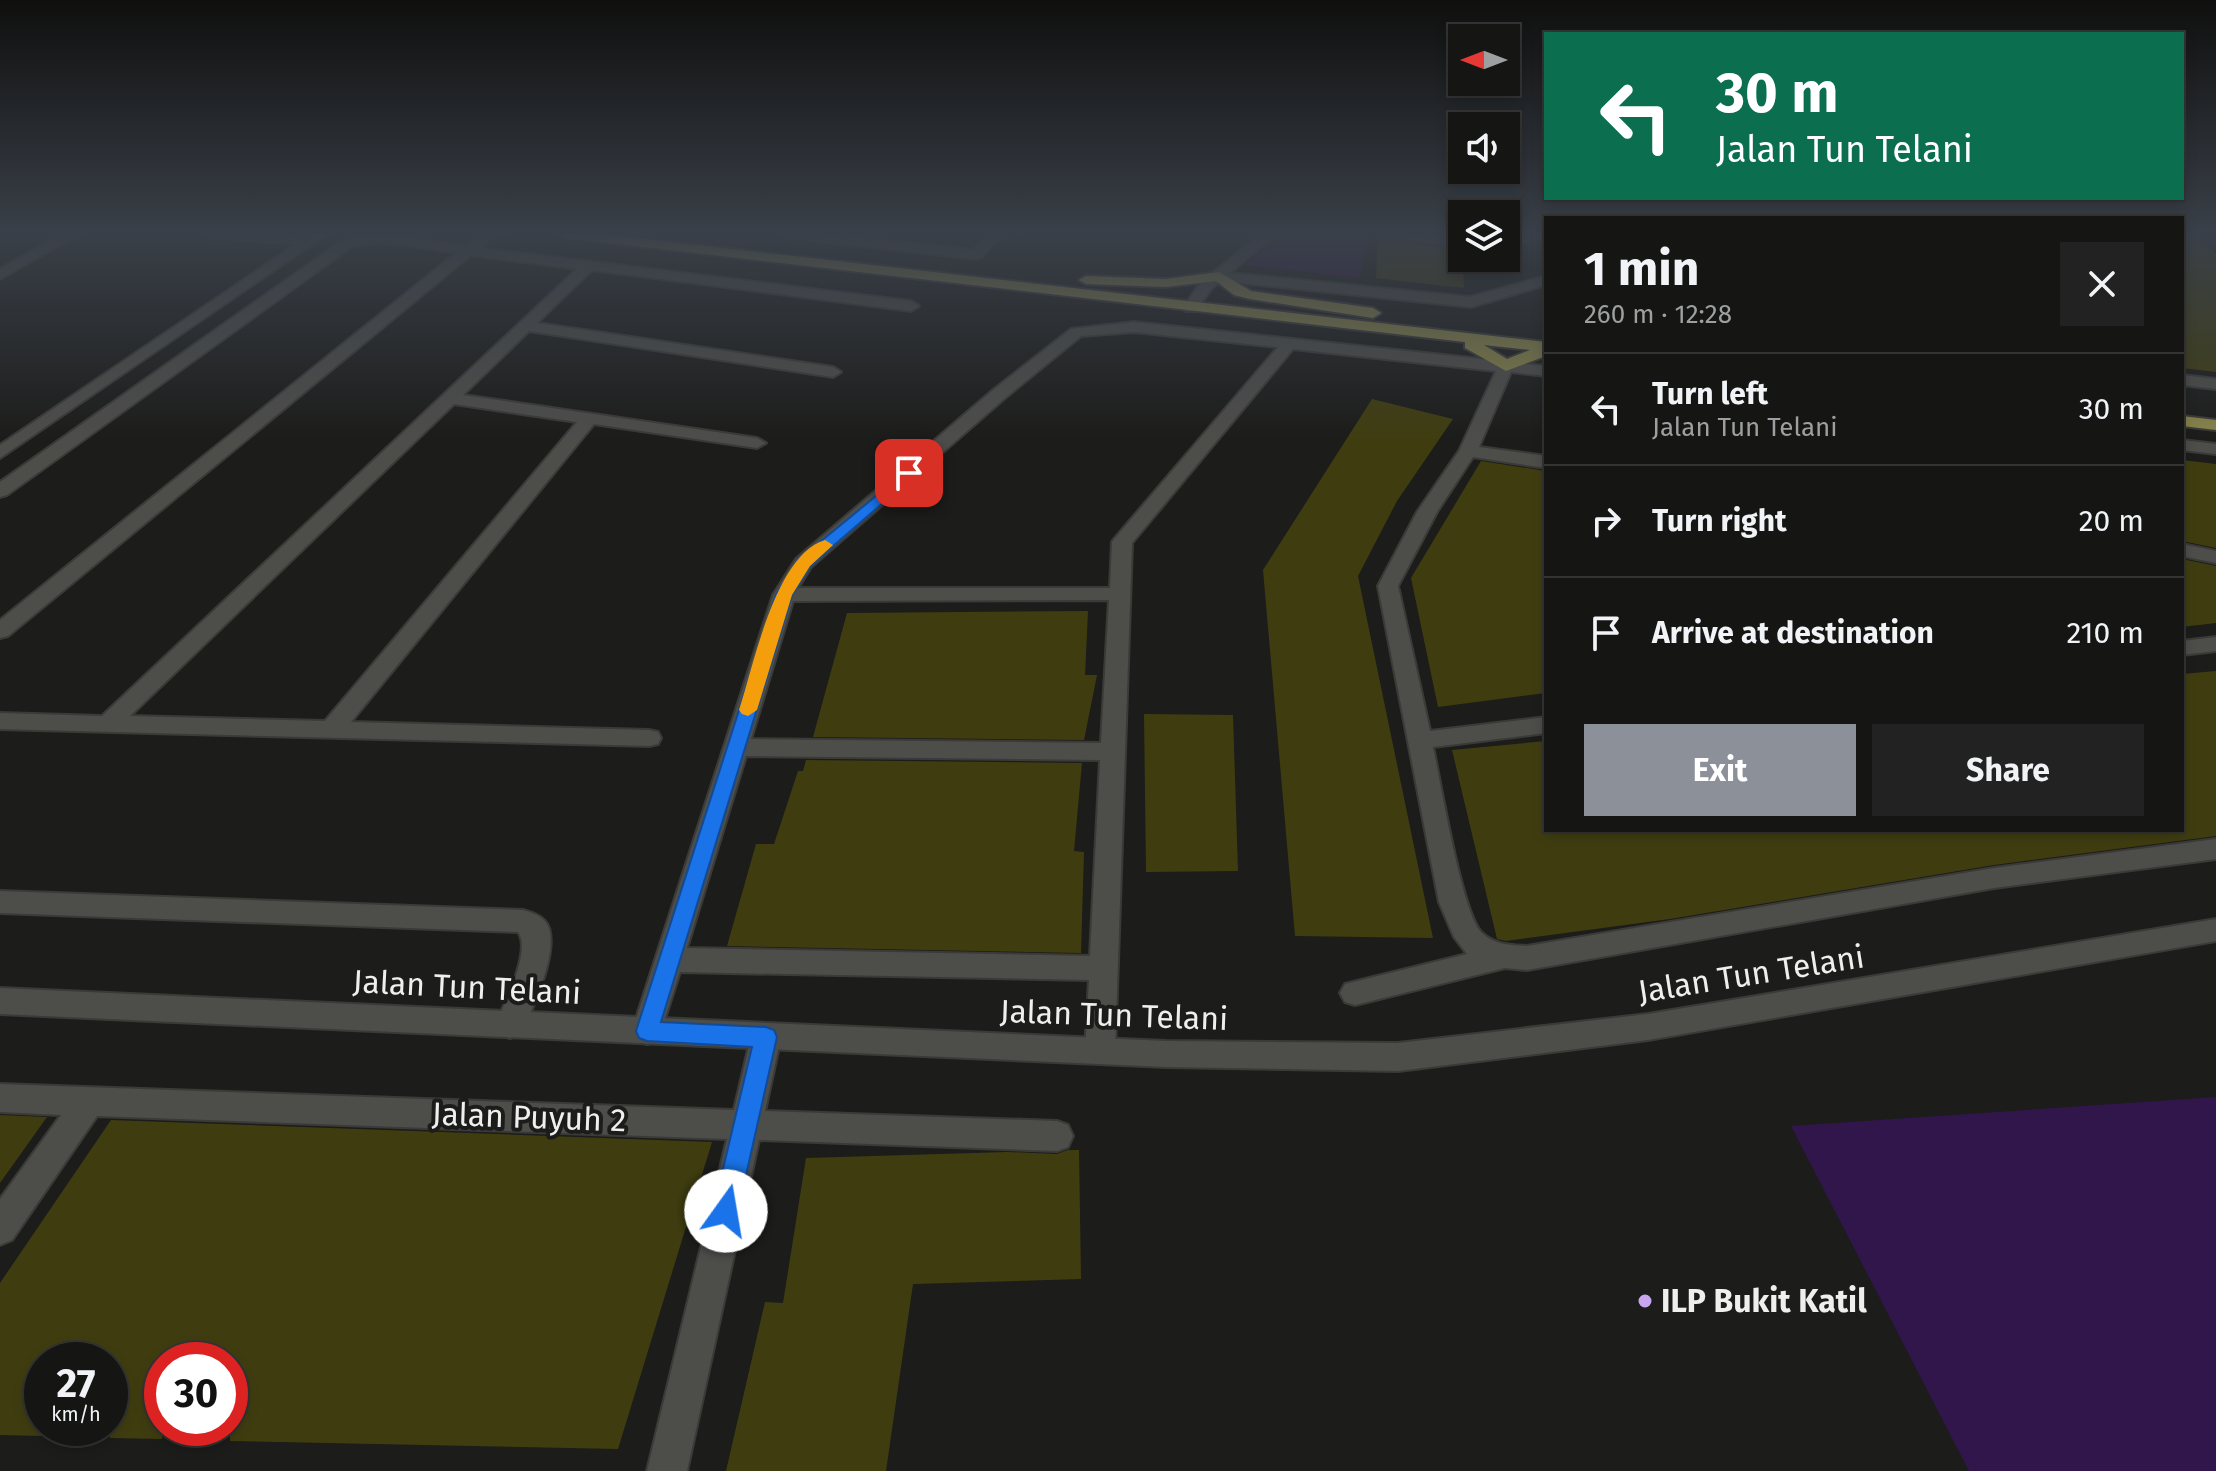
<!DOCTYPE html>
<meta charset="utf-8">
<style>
body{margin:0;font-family:"Fira Sans",sans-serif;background:#222;color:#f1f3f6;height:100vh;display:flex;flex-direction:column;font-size:30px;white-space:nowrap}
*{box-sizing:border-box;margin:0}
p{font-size:26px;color:#9d9fa0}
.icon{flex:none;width:44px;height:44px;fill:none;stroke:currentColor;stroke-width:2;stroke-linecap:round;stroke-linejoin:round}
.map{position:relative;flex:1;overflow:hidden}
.side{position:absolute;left:1544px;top:216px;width:640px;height:616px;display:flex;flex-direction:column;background:#151514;border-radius:0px;box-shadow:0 4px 12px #0003,0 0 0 2px #343434}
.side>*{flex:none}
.hud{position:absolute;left:1544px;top:32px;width:640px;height:168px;border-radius:0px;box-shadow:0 4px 12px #0003,0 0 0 2px #343434;background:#0b6e4f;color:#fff;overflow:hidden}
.needle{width:52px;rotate:270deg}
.controls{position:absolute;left:1448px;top:24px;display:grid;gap:16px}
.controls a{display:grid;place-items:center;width:72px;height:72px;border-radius:0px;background:#151514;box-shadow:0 4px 12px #0003,0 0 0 2px #343434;font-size:40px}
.speed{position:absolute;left:24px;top:1342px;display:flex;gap:16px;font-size:40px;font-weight:700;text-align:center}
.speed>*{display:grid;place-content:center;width:104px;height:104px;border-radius:50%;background:#151514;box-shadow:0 4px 12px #0003,0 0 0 2px #343434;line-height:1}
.speed small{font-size:20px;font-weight:400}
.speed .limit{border:12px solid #d22;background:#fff;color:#111}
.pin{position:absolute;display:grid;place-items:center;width:68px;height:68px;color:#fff;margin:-34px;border-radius:16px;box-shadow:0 4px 12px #0006}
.me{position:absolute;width:88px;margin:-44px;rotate:13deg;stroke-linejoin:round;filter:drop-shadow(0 0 6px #0008)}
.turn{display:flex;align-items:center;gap:28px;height:168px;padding:0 40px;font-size:36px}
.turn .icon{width:104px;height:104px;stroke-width:2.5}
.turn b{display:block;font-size:56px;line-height:68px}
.round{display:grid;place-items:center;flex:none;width:84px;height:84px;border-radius:0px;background:#222}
.overview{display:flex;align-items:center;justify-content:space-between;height:136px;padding:0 40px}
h1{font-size:48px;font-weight:700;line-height:60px}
.action{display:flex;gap:16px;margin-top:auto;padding:16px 40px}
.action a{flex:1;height:92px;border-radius:0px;background:#8c9099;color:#fff;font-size:32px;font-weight:700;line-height:92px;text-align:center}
.action a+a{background:#222;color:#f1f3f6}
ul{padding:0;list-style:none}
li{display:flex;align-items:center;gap:24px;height:112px;padding:0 40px;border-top:2px solid #343434}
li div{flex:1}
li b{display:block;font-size:30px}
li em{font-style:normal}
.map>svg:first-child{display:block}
.green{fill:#31164b}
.building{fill:#3f3d10}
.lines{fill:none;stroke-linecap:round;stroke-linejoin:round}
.minor-casing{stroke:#3a3a38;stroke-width:4}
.tertiary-casing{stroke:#3a3a38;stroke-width:4}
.primary-casing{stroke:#3a3a38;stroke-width:4}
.minor{fill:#4d4d4a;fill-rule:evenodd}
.tertiary{fill:#4d4d4a;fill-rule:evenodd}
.primary{fill:#88844a;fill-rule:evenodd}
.route{fill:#1a73e8;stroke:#114b97;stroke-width:2}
.slow{fill:#f59e0b}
.poi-dot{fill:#c7a6ef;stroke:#1c1c1a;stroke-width:3}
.labels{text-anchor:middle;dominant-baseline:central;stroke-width:8;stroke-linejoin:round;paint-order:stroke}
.near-street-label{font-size:32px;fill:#efefed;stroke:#1c1c1a}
.near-poi-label{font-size:32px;font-weight:bold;fill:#efefed;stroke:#1c1c1a;text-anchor:start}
</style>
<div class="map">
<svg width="2216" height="1471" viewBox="0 0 2216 1471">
<rect width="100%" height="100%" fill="#1c1c1a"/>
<!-- green -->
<path class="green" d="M1283,234l85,2 -9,42 -114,-13z
M2216,1097v374h-247l-178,-345z"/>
<!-- building -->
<path class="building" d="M1378,234l14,7 70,8 2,39 -88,-10z
M2182,234h17l17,21v117l-34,-4z
M1372,399l81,20 -56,82 -39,75 75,362 -138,-2 -32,-366z
M2182,460l34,4v84l-34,-7z
M1481,461l65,10v222l-108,14 -27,-129z
M2182,559l34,7v57l-34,4z
M1088,611l-3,64h12l-13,65 -271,-3 34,-124z
M2216,671v165l-222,29 -324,54 -164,22 -9,-2 -45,-189 94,-9v89h636v-156z
M1144,714l89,1 5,156 -92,1z
M806,760l276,3 -8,88 10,1 -3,101 -354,-7 29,-102h18l24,-73h5z
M0,1115l47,2 -47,66z
M111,1120l601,22 -94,307 -388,-8v-81h-68v79l-52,-1v-78h-68v76l-42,-1v-152z
M1068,1150h11l2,129 -168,5 -27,187h-160l39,-169 18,1 23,-145 201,-6 50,2z"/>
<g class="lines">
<!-- minor casing -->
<g class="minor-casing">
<path id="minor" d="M62,234h17l-79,45v-10z
M204,234c22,0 99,-4 113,7l-7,4 -99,-7z
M481,234h15l-16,14 431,53 8,5 -8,5 -319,-41 -55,53 296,44 8,5 -8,5 -304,-46 -66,64 294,43 9,5 -9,5 -163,-24 -243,298 298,8 9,2 3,6 -3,6 -9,2 -649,-17v-16l102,3 475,-447 -106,-14 -463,381 -8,2v-18l456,-367c-31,-4 -76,-17 -106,-5l-343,247 -7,2v-15l340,-240c38,-14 86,-1 125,4zM454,404l123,18 -252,299 -195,-5z
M783,234h43l147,16 15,-16h15l-22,24 -5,1 -186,-21z
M1261,234h15l-46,39 240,24 76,-21v9l-75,22 -250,-26 -9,7 -16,23h-10l-3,-3 18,-26z
M1385,234l77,4v8l-70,-8z
M1524,234h21l-39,14v-8z
M1134,322l412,44v10l-35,-4 -32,75 67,9v12l-73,-11 -36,55 -39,74 32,145 116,-14v16l-113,14c8,37 28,162 48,185 13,13 29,13 46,14l467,-78 222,-29v20l-222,29 -467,82 -22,-2 -150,37 -10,-3 -5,-9 5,-9 122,-30 -13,-17 -15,-35 -61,-316 39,-74 42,-61 37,-80 -203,-22 -161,194 -17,508 -4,9 -11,4 -11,-4 -4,-9 4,-71 -409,-8 -22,68 -11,4 -11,-4 -4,-9 141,-436 23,-36 197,-169 78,-61zM1134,332l144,15 -163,191 -3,4 -2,46h-312l13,-21 194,-169 76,-62zM1109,600l-8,143 -350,-4 42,-138zM746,756l354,4 -10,196 -403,-8z
M2182,375l34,4v10l-34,-4z
M2182,440l34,4v10l-34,-4z
M2182,544l34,7v12l-34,-7z
M2216,637v14l-34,4v-14z
M0,891l523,19c7,2 17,5 22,11 19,22 -14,91 -24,113l-11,4 -11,-4 -4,-9c9,-20 37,-75 23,-93l-518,-19z
M766,1024l11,4 4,9 -16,74 292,10 11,4 5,11 -5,11 -11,4 -298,-11 -72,331h-40l80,-332 -630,-23 -85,124 -12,5v-46l61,-84 -61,-3v-28l734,26 17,-73 4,-9z"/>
</g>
<!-- tertiary casing -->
<g class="tertiary-casing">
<path id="tertiary" d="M311,234h16l-327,224v-13z
M2216,919v22l-568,99 -250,31 -232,-4 -1166,-53v-26l1166,53 232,2 250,-29z"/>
</g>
<!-- primary casing -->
<g class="primary-casing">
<path id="primary" d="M329,234l-11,5 -7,-4 1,-1z
M559,234h42l945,108v14l-40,15 -41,-23v-6l-899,-104zM1484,345l46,5 -23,9z
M1219,272l32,19 122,17 8,5 -8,5 -123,-19 -16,-4 -18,-14 -50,6 -80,-3 -7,-4 7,-4 80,3z
M2182,416l34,4v10l-34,-4z"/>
</g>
<!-- minor -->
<use href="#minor" class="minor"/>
<!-- tertiary -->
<use href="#tertiary" class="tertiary"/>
<!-- primary -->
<use href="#primary" class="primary"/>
</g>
<!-- sky -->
<linearGradient id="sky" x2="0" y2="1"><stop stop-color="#0f0f0e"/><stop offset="0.53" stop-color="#3a4049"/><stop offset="1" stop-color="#3a4049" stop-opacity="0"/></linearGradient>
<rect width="2216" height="440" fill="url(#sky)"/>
<!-- route -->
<path class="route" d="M909,469l5,1v6l-104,90 -18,29 -131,427 105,5 8,3 3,7 -39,174 -3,9 -9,4 -9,-4 -4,-9 39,-164 -105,-6 -8,-3 -3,-7 140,-436 22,-35z"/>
<!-- slow -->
<path class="slow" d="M825,540l8,5 -23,21 -18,29 -35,115 -9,6 -6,-2 -3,-4c15,-45 36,-155 86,-170z"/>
<!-- markers -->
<circle class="poi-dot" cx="1645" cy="1301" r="8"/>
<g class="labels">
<!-- near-street labels -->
<g class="near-street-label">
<text transform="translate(1751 974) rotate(-9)">Jalan Tun Telani</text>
<text transform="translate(467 987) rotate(3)">Jalan Tun Telani</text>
<text transform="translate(1114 1015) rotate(2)">Jalan Tun Telani</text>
<text transform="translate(529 1117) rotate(2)">Jalan Puyuh 2</text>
</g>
<!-- near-poi labels -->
<g class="near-poi-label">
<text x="1661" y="1301">ILP Bukit Katil</text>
</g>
</g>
</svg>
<div class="controls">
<a><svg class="needle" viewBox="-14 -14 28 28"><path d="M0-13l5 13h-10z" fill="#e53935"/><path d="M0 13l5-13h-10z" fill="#9d9fa0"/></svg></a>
<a><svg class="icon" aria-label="sound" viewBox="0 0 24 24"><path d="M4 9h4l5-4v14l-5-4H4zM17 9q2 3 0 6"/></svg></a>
<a><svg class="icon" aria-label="layers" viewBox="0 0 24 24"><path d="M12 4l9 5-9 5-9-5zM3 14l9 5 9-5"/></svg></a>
</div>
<div class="speed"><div>27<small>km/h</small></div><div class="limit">30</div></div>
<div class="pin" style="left:909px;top:473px;background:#d93025"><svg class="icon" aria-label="arrive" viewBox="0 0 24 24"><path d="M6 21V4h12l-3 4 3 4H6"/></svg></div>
<svg class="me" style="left:726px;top:1211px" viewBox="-20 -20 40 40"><circle r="19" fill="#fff"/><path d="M0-13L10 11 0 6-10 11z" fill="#1a73e8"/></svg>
<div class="hud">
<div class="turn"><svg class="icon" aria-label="left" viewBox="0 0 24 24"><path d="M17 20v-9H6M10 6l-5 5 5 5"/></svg><div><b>30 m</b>Jalan Tun Telani</div></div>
</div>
<section class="side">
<div class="overview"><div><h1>1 min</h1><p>260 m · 12:28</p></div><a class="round"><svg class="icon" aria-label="close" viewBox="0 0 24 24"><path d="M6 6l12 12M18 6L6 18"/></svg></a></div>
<ul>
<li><svg class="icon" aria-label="left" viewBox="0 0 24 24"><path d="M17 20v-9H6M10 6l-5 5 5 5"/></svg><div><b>Turn left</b><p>Jalan Tun Telani</p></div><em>30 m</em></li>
<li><svg class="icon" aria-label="right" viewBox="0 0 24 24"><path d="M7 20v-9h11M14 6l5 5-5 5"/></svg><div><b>Turn right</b></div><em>20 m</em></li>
<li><svg class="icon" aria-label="arrive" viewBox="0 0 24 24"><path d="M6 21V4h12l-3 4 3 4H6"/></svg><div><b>Arrive at destination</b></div><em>210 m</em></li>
</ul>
<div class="action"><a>Exit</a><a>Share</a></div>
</section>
</div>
